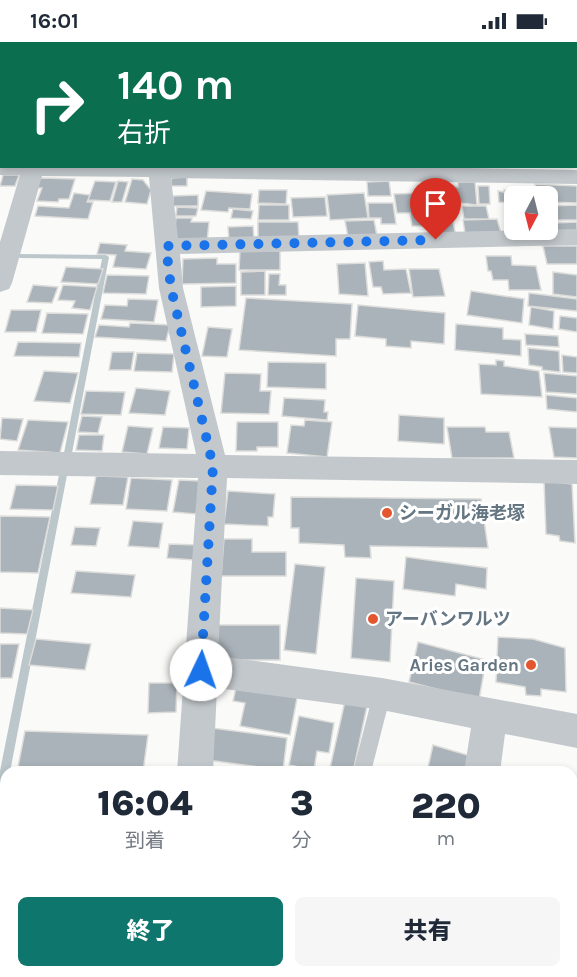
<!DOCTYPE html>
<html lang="ja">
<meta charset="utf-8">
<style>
body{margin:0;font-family:Karla,"Noto Sans JP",sans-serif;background:#f6f6f7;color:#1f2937;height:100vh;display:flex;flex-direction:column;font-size:22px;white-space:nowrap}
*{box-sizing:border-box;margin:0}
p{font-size:20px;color:#747a83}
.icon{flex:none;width:33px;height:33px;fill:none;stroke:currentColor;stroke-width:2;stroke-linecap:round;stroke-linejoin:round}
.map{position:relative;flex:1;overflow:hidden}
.details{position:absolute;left:0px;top:724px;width:578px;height:212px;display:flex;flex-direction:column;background:#fff;border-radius:18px 18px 0 0;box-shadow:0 3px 9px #0003}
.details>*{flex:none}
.hud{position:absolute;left:0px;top:0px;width:578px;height:126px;box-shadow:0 3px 9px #0003;background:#0b6e4f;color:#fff;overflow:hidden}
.needle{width:39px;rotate:187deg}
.buttons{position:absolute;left:504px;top:144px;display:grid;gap:12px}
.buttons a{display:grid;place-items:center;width:54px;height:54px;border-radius:9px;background:#fff;box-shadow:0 3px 9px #0003;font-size:30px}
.pin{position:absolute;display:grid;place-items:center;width:51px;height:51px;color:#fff;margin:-62px -26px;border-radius:50% 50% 50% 0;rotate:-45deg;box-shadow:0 0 6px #0007}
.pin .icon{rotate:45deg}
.me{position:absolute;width:66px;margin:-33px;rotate:3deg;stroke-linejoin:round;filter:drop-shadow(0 0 4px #0008)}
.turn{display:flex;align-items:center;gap:21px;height:126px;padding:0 18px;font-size:27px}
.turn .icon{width:78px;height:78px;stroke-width:2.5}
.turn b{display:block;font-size:42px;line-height:51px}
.eta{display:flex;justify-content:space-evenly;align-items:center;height:102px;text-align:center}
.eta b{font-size:36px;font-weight:800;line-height:42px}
.button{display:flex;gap:12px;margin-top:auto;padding:12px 18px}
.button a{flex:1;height:69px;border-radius:9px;background:#0f766e;color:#fff;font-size:24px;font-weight:800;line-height:69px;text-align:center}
.button a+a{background:#f6f6f7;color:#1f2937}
.status{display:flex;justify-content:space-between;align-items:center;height:42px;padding:0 30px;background:#fff;direction:ltr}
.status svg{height:16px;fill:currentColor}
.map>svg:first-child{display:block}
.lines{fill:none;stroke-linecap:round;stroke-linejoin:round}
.stream{fill:#bbc7cb;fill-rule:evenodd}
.river{fill:#bbc7cb;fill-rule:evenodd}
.building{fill:#aab3b9;stroke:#dcdcda;stroke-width:1.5}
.path{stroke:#bbbfc2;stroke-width:4.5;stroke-dasharray:4 4;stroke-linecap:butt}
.service{fill:#c3c8cc;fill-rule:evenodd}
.minor{fill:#c3c8cc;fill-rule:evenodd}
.route{stroke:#1a73e8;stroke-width:10;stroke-dasharray:0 18}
.poi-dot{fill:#e4572e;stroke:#fff;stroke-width:2}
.labels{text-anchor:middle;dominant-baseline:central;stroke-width:6;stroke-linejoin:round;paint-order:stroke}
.poi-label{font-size:18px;font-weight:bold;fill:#657683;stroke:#fff;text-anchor:start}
</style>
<div class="status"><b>16:01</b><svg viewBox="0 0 49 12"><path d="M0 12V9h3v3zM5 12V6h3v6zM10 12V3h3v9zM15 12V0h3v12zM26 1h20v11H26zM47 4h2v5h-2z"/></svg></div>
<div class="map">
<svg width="577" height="935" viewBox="0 0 577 935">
<rect width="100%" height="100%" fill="#fafaf8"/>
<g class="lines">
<!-- stream -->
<path class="stream" d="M18,212l88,1 3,2 -37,196 -4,3 -4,-3 38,-194 -82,-1 -3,-2z
M63,430l3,1 1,2 -57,297h-4l-1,24 -1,4 -4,1v-30l59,-296 1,-2z"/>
<!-- river -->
<path class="river" d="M0,0h27l-25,2v8z"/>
</g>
<!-- building -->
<path class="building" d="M3,133h16l-4,11h-15z
M187,135v9h-16v-8z
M40,136l35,1 -6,20h-10l-1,3 -21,-1 5,-13h-6z
M132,137l11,1 8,10 -4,14 -22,-2z
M95,139l21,1 -6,19 -22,-1z
M118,139l10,1 -6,20h-10z
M389,139l2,15h-23l-1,-14z
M458,140h17l2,23 -34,-4 -1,-15 16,1z
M535,142l42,2v17l-29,-1v-6h-11z
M478,144h11l1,18h-11z
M259,148h28l-1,14 -28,-1z
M504,148l28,1 1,5h-19v7l-15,-1 -1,-11 6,1z
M206,149l46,3 -2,15 -21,-1 -1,4 -27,-2z
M74,151l16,2 -3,7h6l-5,17 -53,-3 3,-10 31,2z
M364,151l4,25 -38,2 -3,-25z
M424,151l6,33h-18l-2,-13h-13l-3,-19z
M198,153v11h-25v-10z
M325,155l2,19 -34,1 -2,-19z
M368,161h25l3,21h-15v-6h-12z
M259,163h30v15h-31z
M577,163v15h-29v-14z
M462,164h24l3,13h-25z
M177,165l21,1 -2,8h-20z
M233,167l20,2 -2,8 -20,-1z
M432,171h19l5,23h-20z
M176,176h16l-1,4h18l-2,20h-34z
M497,177l4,14h-36l-2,-13z
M374,178l3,16 -29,1 -3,-16z
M258,180h40l1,17 -41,1z
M577,180v13l-20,1 -4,-13z
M253,184l1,13 -25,1 -1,-13z
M100,201l27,2 -2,6 26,2 -5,16 -33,-2 3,-12 -19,-1z
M543,204h34v18h-30z
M240,209h40v19h-41z
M486,214h25l1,9 24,1 5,24h-32l-1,-10h-15l-2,-9h-3z
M217,216v6h19v19l-54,1 1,-25z
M383,219l1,9 22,-1 5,24 -28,1 -2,-7h-8l-4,-25z
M365,221l3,33 -29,-2 -2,-30z
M66,225l37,2 -5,15 -37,-2z
M409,227h30l6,27 -32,1z
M265,229v24h-24v-23z
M553,230l24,3v22l-24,-3z
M269,232h11l-1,11h7v10h-18z
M107,233l42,1 -3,18 -43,-1z
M33,243l25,2 -6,16 -25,-1z
M63,243l34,2 -7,23 -18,-2 3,-7 -17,-1z
M236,244v20l-35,1v-20z
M471,249l53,8 -2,24 -55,-8z
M529,251l48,6v12l-49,-5z
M246,256l106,6 -2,35h-14v17l-97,-6z
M128,257l30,1 -4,22 -53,-3 4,-14 22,1z
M358,263l87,8 -1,31 -33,-3v7l-25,-2v-7l-31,-3z
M531,265l23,4 -1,18 -24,-4z
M11,268h30l-5,22h-31z
M47,271l41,1 -5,20 -41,-1z
M560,274l17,2v14l-18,-3z
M130,281l40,2 -4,16 -71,-4 4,-12 30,2z
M456,282l47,4v11l18,1v16l-66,-6z
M208,285l24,2 -5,28 -25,-1z
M525,292l33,2 1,11 -33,-2z
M18,300l63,1 -2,14 -65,-1z
M528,306l31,3 1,21 -18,-2v-3l-13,-2z
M112,310h22l-3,18h-22z
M137,311l37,1 -2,18 -38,-1z
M562,313l15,2v16l-14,-1z
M496,318l8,1v5l35,5 3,26 -61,-3 -2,-30 17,1z
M268,320l58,1v26l-59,-2z
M44,329l34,2 -8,30 -36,-2z
M225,331l36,1 -1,17h11l-2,23 -48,-1z
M544,331l33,3v18l-31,-2z
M136,346l34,3 -5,24 -36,-2z
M86,349l39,1 -4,23 -40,-1z
M546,353l31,3v14l-30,-3z
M284,356l41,2 -1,12h4l-1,8 -45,-4z
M399,373l45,3v26l-46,-3z
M82,374l20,1 -4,16 -20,-1z
M2,376l21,1 -6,22 -17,-2z
M28,378l40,2 -8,31 -42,-3z
M305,378l27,2 -5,35 -40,-4 4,-28 13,1z
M237,380h41v25h-21v4h-21z
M128,384l25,2 -6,26 -25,-2z
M163,385l26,1 -2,21 -28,-1z
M447,385h38l1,5h23l5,26h-62z
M549,385l28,1v30l-23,-1z
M79,393h25l-2,16 -26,-1z
M96,434l32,1 -5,28 -33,-1z
M131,436l41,2 -5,31 -41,-2z
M179,438l22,1 -5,33 -23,-2z
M544,439l28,3 3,59 -15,-2 -1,-5 -13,-2z
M16,443l42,1 -5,24 -43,-1z
M228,449l47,3 -2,23h-5v9l-44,-2z
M291,455l190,2 7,49 -118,-2 1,12 -26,-1 -1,-12 -45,-2v-15h-8z
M0,474l50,1 -12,56 -38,-1z
M133,479l30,2 -4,25 -31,-2z
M75,485l25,1 -4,18 -25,-1z
M224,497h28v13h34v24h-65z
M169,502l27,1 -2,15 -27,-2z
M406,515l81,11 -1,21 -30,-5 -1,12 -52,-7z
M295,522l30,3 -9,87 -32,-4z
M76,529l59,4 -4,22 -60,-4z
M356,536l38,3 -4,81 -39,-4z
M0,566l33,2 -6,24 -27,-1z
M212,583h68v35h-70z
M498,595l35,2 32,9 1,44 -25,-3v7l-15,-1 -1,-8 -29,-5z
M36,597l55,5 -6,26 -56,-5z
M418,600l68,18 -7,40 -70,-18z
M0,602h19l-7,34h-12z
M149,641h28l-1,29 -28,1z
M237,641l61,10 -8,42 -50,-9 5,-23 -12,-2z
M345,659l22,5 -14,66 -23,-4z
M299,674l35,7 -5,30 -12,-2 -3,19 -25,-5z
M212,686l75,10 -4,32 -76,-10z
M25,689l123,4 -5,37h-126z
M433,703l41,12 -3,15h-44z
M572,781l5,2 -5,31z
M0,824h6v44l-6,-1z
M205,930h92l-1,5h-92z
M363,930h79l-2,5h-79z"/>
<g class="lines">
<!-- path -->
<path class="path" d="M335,930l9,5"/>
<!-- service -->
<path class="service" d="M382,644l6,2 3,6 -20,78h-18l20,-78 3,-6z"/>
<!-- minor -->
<path class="minor" d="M38,0h20l-21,2z
M60,0h20v2h-20z
M141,0h20v2h-20z
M470,0h20v2h-19z
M576,5h1v12h-1z
M0,35h2l-2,14z
M0,119l2,5h350l225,4v14l-406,-6 7,60 399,-9v16l-397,9 3,34 42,167 352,5v24l-350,-6 -9,178 164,22 195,36v34l-72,-14 -5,38h-36l7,-44 -89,-18 -165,-22 -4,84h-36l21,-294 -198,-3v-24l196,3 -37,-166 -10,-111 -107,-1 -30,107 -3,6 -9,3v-50l20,-67h-20z
M163,930h40v5h-40z
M426,930h40l-2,5h-40z"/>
</g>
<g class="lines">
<!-- route -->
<path class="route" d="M201,628l12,-204 -42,-178 -5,-42 270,-6"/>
</g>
<!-- markers -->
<g class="poi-dot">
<circle cx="387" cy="471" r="6"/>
<circle cx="373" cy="577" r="6"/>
<circle cx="531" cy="623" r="6"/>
</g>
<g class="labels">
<!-- poi labels -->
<g class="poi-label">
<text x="399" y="471">シーガル海老塚</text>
<text x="385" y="577">アーバンワルツ</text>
<text x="519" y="623" text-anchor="end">Aries Garden</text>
</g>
</g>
</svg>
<div class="buttons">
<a><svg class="needle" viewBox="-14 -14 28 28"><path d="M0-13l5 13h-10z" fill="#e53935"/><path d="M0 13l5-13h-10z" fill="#747a83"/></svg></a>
</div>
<div class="pin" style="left:436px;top:198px;background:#d93025"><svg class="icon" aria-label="arrive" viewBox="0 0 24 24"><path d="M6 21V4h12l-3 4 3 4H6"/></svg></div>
<svg class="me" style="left:201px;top:628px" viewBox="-20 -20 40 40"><circle r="19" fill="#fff"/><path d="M0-13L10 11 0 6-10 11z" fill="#1a73e8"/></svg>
<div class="hud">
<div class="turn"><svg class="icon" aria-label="right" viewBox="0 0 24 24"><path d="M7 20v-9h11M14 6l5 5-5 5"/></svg><div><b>140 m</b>右折</div></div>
</div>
<section class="details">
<div class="eta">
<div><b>16:04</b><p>到着</p></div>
<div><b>3</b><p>分</p></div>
<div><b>220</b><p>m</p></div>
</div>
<div class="button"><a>終了</a><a>共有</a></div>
</section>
</div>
